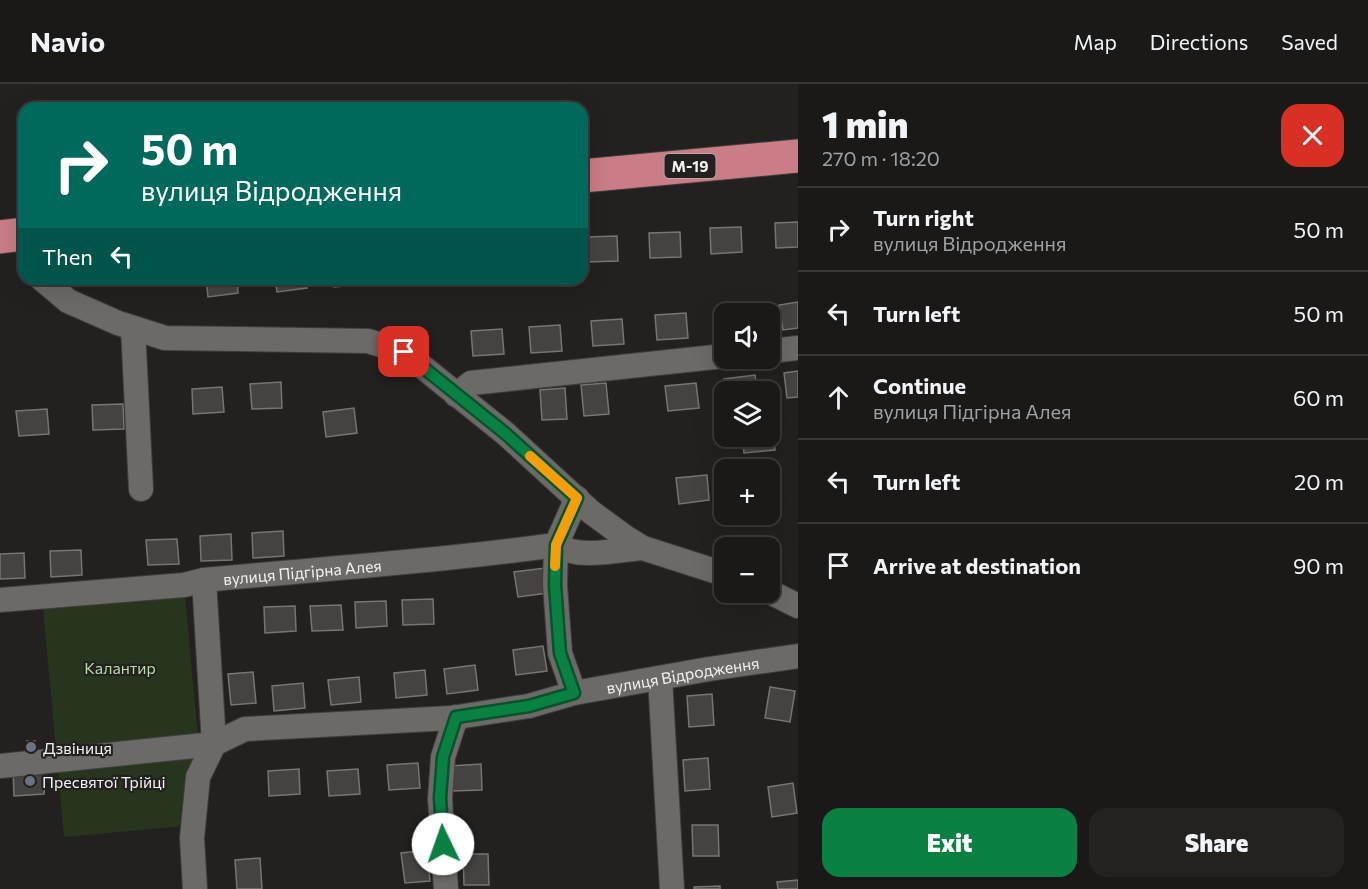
<!DOCTYPE html>
<meta charset="utf-8">
<style>
body{margin:0;font-family:Commissioner,sans-serif;background:#232221;color:#f1f3f6;height:100vh;display:flex;flex-direction:column;font-size:22px;white-space:nowrap}
*{box-sizing:border-box;margin:0}
p{font-size:20px;color:#9fa0a2}
.icon{flex:none;width:33px;height:33px;fill:none;stroke:currentColor;stroke-width:2;stroke-linecap:round;stroke-linejoin:round}
.map{position:relative;flex:1;overflow:hidden}
.details{display:flex;flex-direction:column;background:#1a1918;width:570px}
.details>*{flex:none}
.top-card{position:absolute;left:18px;top:18px;width:570px;height:183px;border-radius:18px;box-shadow:0 6px 24px #0002,0 0 0 2px #383837;background:#00695c;color:#fff;overflow:hidden}
.buttons{position:absolute;left:714px;top:219px;display:grid;gap:12px}
.buttons a{display:grid;place-items:center;width:66px;height:66px;border-radius:12px;background:#1a1918;box-shadow:0 6px 24px #0002,0 0 0 2px #383837;font-size:30px}
.pin{position:absolute;display:grid;place-items:center;width:51px;height:51px;color:#fff;margin:-26px;border-radius:12px;box-shadow:0 3px 9px #0006}
.me{position:absolute;width:66px;margin:-33px;rotate:357deg;stroke-linejoin:round;filter:drop-shadow(0 0 4px #0008)}
.turn{display:flex;align-items:center;gap:21px;height:126px;padding:0 24px;font-size:27px}
.turn .icon{width:78px;height:78px;stroke-width:2.5}
.turn b{display:block;font-size:42px;line-height:51px}
.then{display:flex;align-items:center;height:57px;padding:0 24px;background:#0003;gap:12px;font-size:22px}
.round{display:grid;place-items:center;flex:none;width:63px;height:63px;border-radius:18px;background:#232221}
.headline{display:flex;align-items:center;justify-content:space-between;height:102px;padding:0 24px}
h1{font-size:36px;font-weight:800;line-height:45px}
.cta{display:flex;gap:12px;margin-top:auto;padding:12px 24px}
.cta a{flex:1;height:69px;border-radius:18px;background:#0b8043;color:#fff;font-size:24px;font-weight:800;line-height:69px;text-align:center}
.cta a+a{background:#232221;color:#f1f3f6}
ul{padding:0;list-style:none}
li{display:flex;align-items:center;gap:18px;height:84px;padding:0 24px;border-top:2px solid #383837}
li div{flex:1}
li b{display:block;font-size:22px}
li em{font-style:normal}
header{display:flex;align-items:center;gap:36px;box-sizing:border-box;height:84px;padding:0 30px;background:#1a1918;border-bottom:2px solid #383837}
header strong{font-size:28px}
nav{display:flex;gap:33px;margin-inline-start:auto;font-size:21px}
main{display:flex;flex:1;min-height:0}
.map>svg:first-child{display:block}
.green{fill:#27351e}
.building{fill:#454341;stroke:#777572;stroke-width:1.5}
.lines{fill:none;stroke-linecap:round;stroke-linejoin:round}
.minor-casing{stroke:#403e3c;stroke-width:26}
.highway-casing{stroke:#403e3c;stroke-width:35}
.minor{stroke:#6c6a67;stroke-width:24}
.highway{stroke:#ca7d86;stroke-width:33}
.route-casing{stroke:#07532c;stroke-width:15}
.route{stroke:#0b8043;stroke-width:10}
.slow{stroke:#f59e0b;stroke-width:10}
.worship-dot{fill:#6b7280;stroke:#232120;stroke-width:2}
.labels{text-anchor:middle;dominant-baseline:central;stroke-width:4.5;stroke-linejoin:round;paint-order:stroke}
.shield{fill:#232120;stroke:#b5b3b2;stroke-width:1.5}
.shield-label{font-size:15px;font-weight:bold;fill:#f3f2f1}
.street-label{font-size:16px;fill:#f3f2f1;stroke:#232120}
.park-label{font-size:16px;fill:#b9dba5;stroke:#232120}
.poi-label{font-size:16px;fill:#f3f2f1;stroke:#232120;text-anchor:start}
</style>
<header>
<strong>Navio</strong>
<nav><a>Map</a><a>Directions</a><a>Saved</a></nav>
</header>
<main>
<div class="map">
<svg width="798" height="805" viewBox="0 0 798 805">
<rect width="100%" height="100%" fill="#232120"/>
<!-- green -->
<path class="green" d="M184,501l22,239 -142,13 -22,-240z"/>
<!-- building -->
<path class="building" d="M798,138v25l-22,1 -1,-25z
M741,143l1,25 -31,2 -1,-26z
M680,148l1,25 -31,1 -1,-25z
M617,152l1,25 -31,1 -1,-25z
M206,195h31l1,14 -30,4z
M275,195h31l1,9 -30,4z
M333,195h31l1,5 -31,3z
M798,218v26l-15,2 -4,-25z
M747,225v5h-23v22l-7,1 -1,-26z
M686,229l2,25 -31,2 -2,-25z
M622,235l2,25 -31,2 -2,-25z
M560,241l2,26 -31,2 -2,-26z
M502,245l2,25 -31,2 -2,-25z
M798,287v26l-11,1 -3,-25z
M755,291l2,17h-31l-2,-13z
M281,298l1,26 -30,1 -2,-25z
M606,299l3,31 -25,2 -3,-31z
M696,299l3,25 -31,3 -3,-25z
M222,303l2,25 -31,2 -1,-25z
M565,304l2,31 -25,1 -2,-30z
M123,320l1,25 -31,1 -1,-25z
M354,324l3,25 -31,4 -3,-25z
M47,325l2,25 -30,2 -3,-25z
M770,341h2l3,25 -31,3 -2,-17h28z
M707,391l2,25 -30,4 -3,-26z
M283,447l1,25 -31,2 -1,-25z
M231,450l1,26 -31,1 -1,-25z
M177,455l2,25 -31,1 -2,-25z
M81,466l1,25 -31,2 -1,-26z
M24,469l1,25 -25,1v-25z
M545,484l3,25 -30,4 -4,-25z
M433,515l1,25 -31,1 -1,-25z
M386,517l1,25 -31,2 -1,-26z
M341,521l2,25 -31,1 -2,-25z
M295,522l1,25 -31,2 -1,-26z
M543,562l4,25 -31,4 -3,-25z
M475,581l3,25 -31,4 -3,-25z
M425,586l2,25 -31,3 -2,-25z
M253,588l3,31 -25,2 -3,-31z
M359,593l2,25 -30,3 -3,-25z
M303,599l2,25 -31,3 -2,-25z
M770,603l25,4 -5,31 -25,-4z
M712,610l2,31 -25,2 -2,-31z
M27,657h8v12h-8z
M708,674l2,31 -25,2 -2,-31z
M418,679l2,25 -31,2 -2,-25z
M481,680l1,26 -30,1 -2,-25z
M43,682v10h3l-2,18 -30,2 -1,-28z
M299,685l1,25 -31,2 -1,-25z
M358,685l2,25 -31,2 -2,-25z
M793,699l4,30 -25,4 -4,-30z
M692,741h26l1,31h-26z
M427,766l3,31 -25,2 -4,-30z
M463,770h25l1,31h-25z
M260,774l2,31h-25l-2,-29z
M798,796v9h-20l-1,-7z
M720,802v3h-26v-2z"/>
<g class="lines">
<!-- minor casing -->
<g class="minor-casing">
<g id="minor">
<path d="M42,195l26,22 50,22 47,15 203,3 36,11 102,82 85,78 34,25 18,11 81,26"/>
<path d="M133,244l8,161"/>
<path d="M770,267l28,-3"/>
<path d="M456,311l15,-12 253,-27"/>
<path d="M770,508l28,14"/>
<path id="s1" d="M0,516l184,-15 20,-5c117,-11 235,-19 352,-35l21,-47"/>
<path d="M660,594l12,211"/>
<path d="M574,609l-14,-40 -5,-68 1,-40c24,15 60,5 87,3"/>
<path id="s2" d="M0,682l214,-22 31,-15 206,-11 78,-12 45,-13 135,-24 89,-13"/>
<path d="M195,805l-3,-51 6,-61 16,-33 -10,-164"/>
<path d="M446,805l-6,-90 3,-42 13,-40"/>
</g>
</g>
<!-- highway casing -->
<g class="highway-casing">
<path id="highway" d="M582,92l216,-20
M0,153l24,-3"/>
</g>
<!-- minor -->
<use href="#minor" class="minor"/>
<!-- highway -->
<use href="#highway" class="highway"/>
</g>
<g class="lines">
<!-- route casing -->
<g class="route-casing">
<path id="route" d="M404,268l102,82 71,64 -21,47 -1,40 5,68 14,40 -45,13 -73,11 -13,40 -3,41 3,46"/>
</g>
<!-- route -->
<use href="#route" class="route"/>
<!-- slow -->
<path class="slow" d="M530,372l47,42 -21,47 -1,21"/>
</g>
<!-- markers -->
<g class="worship-dot">
<circle cx="31" cy="663" r="6"/>
<circle cx="30" cy="697" r="6"/>
</g>
<g class="labels">
<!-- shield labels -->
<rect class="shield" x="664.5" y="70" width="51" height="24" rx="4.5"/>
<g class="shield-label">
<text x="690" y="82">М-19</text>
</g>
<!-- street labels -->
<g class="street-label">
<text stroke="none"><textPath href="#s1" startOffset="304">вулиця Підгірна Алея</textPath></text>
<text stroke="none"><textPath href="#s2" startOffset="692">вулиця Відродження</textPath></text>
</g>
<!-- park labels -->
<g class="park-label">
<text x="120" y="583">Калантир</text>
</g>
<!-- poi labels -->
<g class="poi-label">
<text x="43" y="663">Дзвіниця</text>
<text x="42" y="697">Пресвятої Трійці</text>
</g>
</g>
</svg>
<div class="buttons">
<a><svg class="icon" aria-label="sound" viewBox="0 0 24 24"><path d="M4 9h4l5-4v14l-5-4H4zM17 9q2 3 0 6"/></svg></a>
<a><svg class="icon" aria-label="layers" viewBox="0 0 24 24"><path d="M12 4l9 5-9 5-9-5zM3 14l9 5 9-5"/></svg></a>
<a>+</a>
<a>−</a>
</div>
<div class="pin" style="left:404px;top:268px;background:#d93025"><svg class="icon" aria-label="arrive" viewBox="0 0 24 24"><path d="M6 21V4h12l-3 4 3 4H6"/></svg></div>
<svg class="me" style="left:443px;top:760px" viewBox="-20 -20 40 40"><circle r="19" fill="#fff"/><path d="M0-13L10 11 0 6-10 11z" fill="#0b8043"/></svg>
<div class="top-card">
<div class="turn"><svg class="icon" aria-label="right" viewBox="0 0 24 24"><path d="M7 20v-9h11M14 6l5 5-5 5"/></svg><div><b>50 m</b>вулиця Відродження</div></div>
<div class="then">Then<svg class="icon" aria-label="left" viewBox="0 0 24 24"><path d="M17 20v-9H6M10 6l-5 5 5 5"/></svg></div>
</div>
</div>
<section class="details">
<div class="headline"><div><h1>1 min</h1><p>270 m · 18:20</p></div><a class="round" style="background:#d93025;color:#fff"><svg class="icon" aria-label="close" viewBox="0 0 24 24"><path d="M6 6l12 12M18 6L6 18"/></svg></a></div>
<ul>
<li><svg class="icon" aria-label="right" viewBox="0 0 24 24"><path d="M7 20v-9h11M14 6l5 5-5 5"/></svg><div><b>Turn right</b><p>вулиця Відродження</p></div><em>50 m</em></li>
<li><svg class="icon" aria-label="left" viewBox="0 0 24 24"><path d="M17 20v-9H6M10 6l-5 5 5 5"/></svg><div><b>Turn left</b></div><em>50 m</em></li>
<li><svg class="icon" aria-label="ahead" viewBox="0 0 24 24"><path d="M12 20V5M6 11l6-6 6 6"/></svg><div><b>Continue</b><p>вулиця Підгірна Алея</p></div><em>60 m</em></li>
<li><svg class="icon" aria-label="left" viewBox="0 0 24 24"><path d="M17 20v-9H6M10 6l-5 5 5 5"/></svg><div><b>Turn left</b></div><em>20 m</em></li>
<li><svg class="icon" aria-label="arrive" viewBox="0 0 24 24"><path d="M6 21V4h12l-3 4 3 4H6"/></svg><div><b>Arrive at destination</b></div><em>90 m</em></li>
</ul>
<div class="cta"><a>Exit</a><a>Share</a></div>
</section>
</main>
